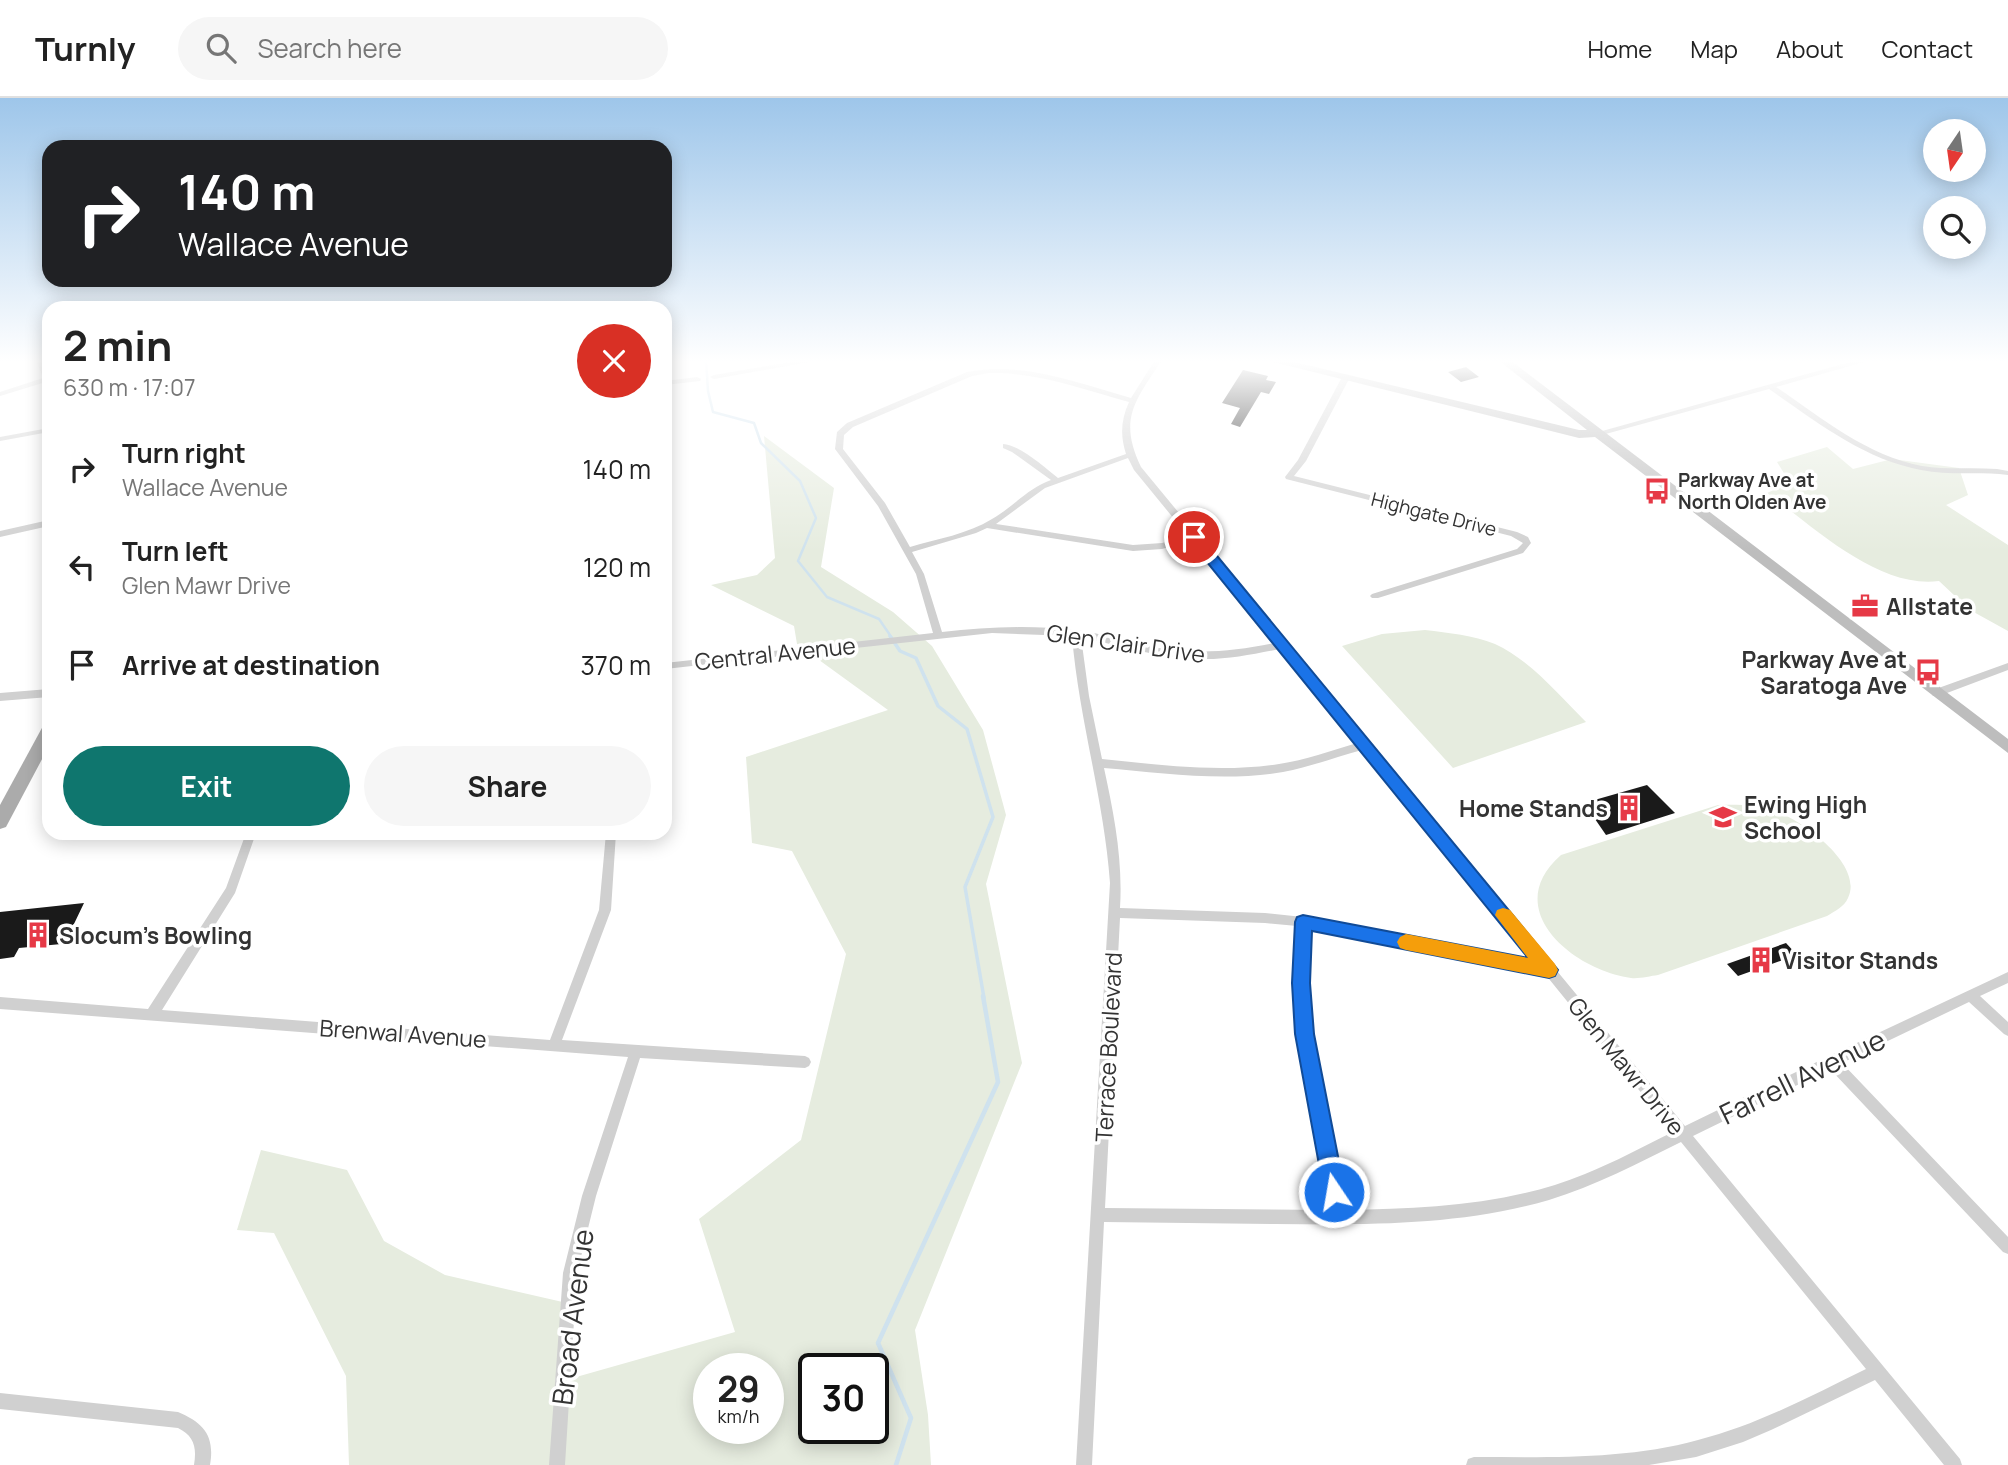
<!DOCTYPE html>
<meta charset="utf-8">
<style>
body{margin:0;font-family:Manrope,sans-serif;background:#f6f6f6;color:#222;height:100vh;display:flex;flex-direction:column;font-size:26px;white-space:nowrap}
*{box-sizing:border-box;margin:0}
p{font-size:23px;color:#767676}
.icon{flex:none;width:38px;height:38px;fill:none;stroke:currentColor;stroke-width:2;stroke-linecap:round;stroke-linejoin:round}
.map{position:relative;flex:1;overflow:hidden}
.details{position:absolute;left:42px;top:203px;width:630px;height:539px;display:flex;flex-direction:column;background:#fff;border-radius:21px;box-shadow:0 4px 18px #0003}
.details>*{flex:none}
.guide{position:absolute;left:42px;top:42px;width:630px;height:147px;border-radius:21px;box-shadow:0 4px 18px #0003;background:#202124;color:#fff;overflow:hidden}
.needle{width:46px;rotate:193deg}
.buttons{position:absolute;left:1923px;top:21px;display:grid;gap:14px}
.buttons a{display:grid;place-items:center;width:63px;height:63px;border-radius:50%;background:#fff;box-shadow:0 4px 18px #0003;font-size:35px}
.speed{position:absolute;left:693px;top:1255px;display:flex;gap:14px;font-size:35px;font-weight:700;text-align:center}
.speed>*{display:grid;place-content:center;width:91px;height:91px;border-radius:50%;background:#fff;box-shadow:0 4px 18px #0003;line-height:1}
.speed small{font-size:18px;font-weight:400}
.speed .limit{border:4px solid #111;border-radius:10px;background:#fff;color:#111}
.pin{position:absolute;display:grid;place-items:center;width:60px;height:60px;color:#fff;margin:-30px;border:4px solid #fff;border-radius:50%;box-shadow:0 2px 7px #0007}
.me{position:absolute;width:77px;margin:-38px;rotate:348deg;stroke-linejoin:round;filter:drop-shadow(0 0 5px #0008)}
.turn{display:flex;align-items:center;gap:24px;height:147px;padding:0 21px;font-size:32px}
.turn .icon{width:91px;height:91px;stroke-width:2.5}
.turn b{display:block;font-size:49px;line-height:60px}
.round{display:grid;place-items:center;flex:none;width:74px;height:74px;border-radius:37px;background:#f6f6f6}
.headline{display:flex;align-items:center;justify-content:space-between;height:119px;padding:0 21px}
h1{font-size:42px;font-weight:700;line-height:52px}
.action{display:flex;gap:14px;margin-top:auto;padding:14px 21px}
.action a{flex:1;height:80px;border-radius:42px;background:#0f766e;color:#fff;font-size:28px;font-weight:700;line-height:80px;text-align:center}
.action a+a{background:#f6f6f6;color:#222}
ul{padding:0;list-style:none}
li{display:flex;align-items:center;gap:21px;height:98px;padding:0 21px}
li div{flex:1}
li b{display:block;font-size:26px}
li em{font-style:normal}
header{display:flex;align-items:center;gap:42px;box-sizing:border-box;height:98px;padding:0 35px;background:#fff;border-bottom:2px solid #e0e0e0}
header strong{font-size:33px}
nav{display:flex;gap:38px;margin-inline-start:auto;font-size:24px}
.search{width:490px;height:63px;background:#f6f6f6;display:flex;align-items:center;gap:18px;box-sizing:border-box;padding:0 24px;border-radius:38px;color:#767676;font-size:26px}
.map>svg:first-child{display:block}
.green{fill:#e6ecdf;fill-rule:evenodd}
.lines{fill:none;stroke-linecap:round;stroke-linejoin:round}
.stream-far2{stroke:#cfe2ee;stroke-width:2.5}
.stream-far1{stroke:#cfe2ee;stroke-width:3.5}
.stream{stroke:#cfe2ee;stroke-width:4.5}
.building{fill:#1a1a1a}
.minor{fill:#d0d0d0;fill-rule:evenodd}
.secondary{fill:#bdbdbd;fill-rule:evenodd}
.primary{fill:#ababab;fill-rule:evenodd}
.route{fill:#1a73e8;stroke:#114b97;stroke-width:2}
.slow{fill:#f59e0b}
.labels{text-anchor:middle;dominant-baseline:central;stroke-width:7;stroke-linejoin:round;paint-order:stroke}
.far-poi-label{font-size:19px;font-weight:bold;fill:#333;stroke:#fff;text-anchor:start}
.far-street-label{font-size:19px;fill:#333;stroke:#fff}
.poi-label{font-size:23px;font-weight:bold;fill:#333;stroke:#fff;text-anchor:start}
.street-label{font-size:23px;fill:#333;stroke:#fff}
.near-street-label{font-size:28px;fill:#333;stroke:#fff}
</style>
<header>
<strong>Turnly</strong>
<div class="search"><svg class="icon" aria-label="search" viewBox="0 0 24 24"><circle cx="10" cy="10" r="6"/><path d="M15 15l6 6"/></svg>Search here</div>
<nav><a>Home</a><a>Map</a><a>About</a><a>Contact</a></nav>
</header>
<div class="map">
<svg width="2008" height="1367" viewBox="0 0 2008 1367">
<rect width="100%" height="100%" fill="#fff"/>
<!-- green -->
<path class="green" d="M764,338l70,52 -13,79 72,45 39,34 51,84 23,85 -20,69 36,179 -107,267 13,85 3,50h-582l-3,-89 -72,-143 -37,-3 24,-80 86,20 37,71 61,34 122,28 -12,80 180,-51 -36,-113 102,-79 45,-186 -54,-103 -40,-8 -6,-86 142,-47 -91,-66 -3,-18 -83,-41 46,-10 18,-17zM709,1270h59v60h-59zM814,1270h59v60h-59z
M1827,349l26,22 39,-10 67,9 9,27 -22,10 62,40v86l-38,-21 -31,-29c-61,8 -125,-54 -172,-88l23,-10 -13,-21z
M1425,532c24,3 48,5 70,14 35,16 64,51 91,78l-133,46 -111,-122 40,-12z
M1718,707c21,-1 40,0 60,7 26,10 86,53 70,86 -4,9 -13,13 -21,18l-169,59c-8,1 -19,4 -27,3 -58,-8 -132,-69 -70,-123z"/>
<g class="lines">
<!-- stream-far2 -->
<path class="stream-far2" d="M706,262l2,31 5,21 41,11 7,20 39,38 16,37 -18,43 29,36 52,22 13,19"/>
<!-- stream-far1 -->
<path class="stream-far1" d="M890,538l10,15 16,7 22,48 29,23 26,88 -28,70 19,111"/>
<!-- stream -->
<path class="stream" d="M896,1367l15,-47 -33,-75 120,-261 -15,-86"/>
</g>
<!-- building -->
<path class="building" d="M1466,269l13,10 -18,5 -13,-10z
M1243,272l25,6 -2,4 10,2 -7,12 -8,-2 -21,35 -9,-3 9,-16 -18,-5z
M1647,687l28,28 -69,22 -22,-32z
M84,805l-11,23h9l-10,17 -53,5 -5,9 -14,2v-47z
M1786,845l11,12 -59,21 -11,-12z"/>
<g class="lines">
<!-- minor -->
<path class="minor" d="M36,262h7l6,15v6l-49,15v-4l43,-14z
M802,262h19l-107,19 -4,-2 4,-2z
M1155,262h7c-27,41 -44,59 -21,107l544,659 142,-69 181,-85v11l-28,13 28,26v14l-4,-2 -35,-32 -127,61 166,174v17l-5,-2 -173,-183 -137,67 267,323 2,6h-18l-69,-85 -104,50 -28,12 -47,15 -47,8h-183l2,-6 6,-2c74,0 152,3 224,-17 59,-15 113,-44 168,-71l-185,-227c-43,21 -86,44 -132,58 -89,26 -182,25 -274,24 -57,-1 -114,-1 -171,-2l-12,243h-16l34,-582c-6,-84 -31,-163 -38,-247l-80,-3 -327,36v-6l268,-30 -17,-59 -38,-68 -43,-57 2,-17 10,-9 120,-51c56,-11 110,11 164,26zM989,275c49,-1 93,16 140,29 -8,18 -9,33 -3,52l-68,24c-14,-11 -38,-33 -55,-34v4l9,4 39,28c-23,8 -38,27 -59,39 -24,15 -55,20 -82,28l-25,-44 -42,-54 1,-14 9,-8 119,-51zM1128,360l6,12 54,66 -26,7 -29,2 -137,-21 49,-36zM987,430l146,23 29,-2 30,-9 83,103c-40,8 -75,12 -116,5 -28,-5 -56,-15 -84,-18 -44,-5 -89,-3 -133,2l-18,-58 -12,-22 64,-19zM1081,539c38,9 79,21 118,22 28,1 54,-5 81,-10l77,94c-26,8 -52,17 -78,21 -59,9 -118,1 -177,-5l-13,-63zM1362,652l173,212 -232,-45 -38,-4 -145,-5c3,-48 -6,-94 -16,-140 59,5 120,14 179,4 27,-5 53,-15 79,-22zM1120,820l145,5 32,3 -2,57 3,51 34,176 -227,-2zM1309,830l236,46 128,158c-29,14 -58,30 -88,42 -75,31 -159,35 -239,36l-36,-176 -3,-51z
M1857,262l7,2 -88,25c46,31 91,69 146,79 25,4 50,1 75,3l11,2v4c-29,-4 -58,1 -87,-5 -58,-11 -104,-48 -152,-81l-167,46h-3l-4,-2z
M697,279l4,2 -1,2 -35,4v-4z
M1342,279l7,2 -43,82 -12,15 223,56 11,5 3,6 -8,10 -145,45h-6l-2,-2 2,-2 145,-45 6,-6 -12,-7 -225,-57 -1,-2 13,-17z
M49,330v4l-49,9v-4z
M49,422v6l-49,11v-6z
M2008,565v7l-69,26h-6l-2,-3 2,-3z
M49,591v8l-49,4v-8z
M246,735h10l-21,60 -73,117 388,30 49,-130 7,-77h10l-5,77 -49,130 243,16 4,2 2,4 -2,4 -4,2 -165,-10 -44,138 -19,77 -12,192h-16l14,-192 19,-77 46,-139 -628,-48v-12l148,12 78,-121z
M0,1295l178,19c26,11 37,24 32,53h-16c3,-18 0,-29 -16,-37l-178,-19z"/>
<!-- secondary -->
<path class="secondary" d="M1265,262h21l293,70h8l-89,-70h12l498,379v14l-413,-316 -16,1z"/>
<!-- primary -->
<path class="primary" d="M49,626v22l-43,81 -6,2v-24l43,-79z"/>
</g>
<!-- sky -->
<linearGradient id="sky" x2="0" y2="1"><stop stop-color="#9ec6ea"/><stop offset="0.58" stop-color="#fff"/><stop offset="1" stop-color="#fff" stop-opacity="0"/></linearGradient>
<rect width="2008" height="454" fill="url(#sky)"/>
<!-- route -->
<path class="route" d="M1194,435l5,1 359,436 -3,6 -6,2 -237,-47 -2,52 4,51 31,158 -3,7 -8,3 -7,-3 -3,-7 -29,-158 -3,-51 3,-61 2,-5 6,-2 225,43 -339,-418v-6z"/>
<!-- slow -->
<path class="slow" d="M1503,810l7,2 45,54 3,6 -3,6 -6,2 -143,-28 -6,-2 -3,-6 3,-5 6,-3 122,24 -33,-43 2,-5z"/>
<!-- icons -->
<defs>
<g id="bus-bare" transform="scale(2.1)"><path d="M-5-6H5V4H4V6H2V4H-2V6H-4V4H-5ZM-3.5-4V0h7V-4ZM-3.5 1.2v1.5H-2V1.2ZM2 1.2v1.5H3.5V1.2Z" fill="#e63946" stroke="#fff" stroke-width="2.5" paint-order="stroke"/></g>
<g id="office-bare" transform="scale(2.1)"><path d="M-6-3h4V-5.5h4V-3h4V5H-6ZM-1-4.5V-3h2v-1.5ZM-6 0V1H6V0Z" fill="#e63946" stroke="#fff" stroke-width="2.5" paint-order="stroke"/></g>
<g id="building-bare" transform="scale(2.1)"><path d="M-4-6H4V6H1V3H-1V6H-4ZM-2.5-4.3h1.7v1.8h-1.7ZM.8-4.3h1.7v1.8H.8ZM-2.5-1h1.7V.8h-1.7ZM.8-1h1.7V.8H.8Z" fill="#e63946" stroke="#fff" stroke-width="2.5" paint-order="stroke"/></g>
<g id="school-bare" transform="scale(2.1)"><path d="M0-5L7-2L0 1L-7-2ZM-4 1L0 2.5L4 1V4Q0 6-4 4Z" fill="#e63946" stroke="#fff" stroke-width="2.5" paint-order="stroke"/></g>
</defs>
<g fill-rule="evenodd">
<use href="#bus-bare" x="1657" y="393"/>
<use href="#office-bare" x="1865" y="508"/>
<use href="#bus-bare" x="1928" y="574"/>
<use href="#building-bare" x="1629" y="710"/>
<use href="#school-bare" x="1723" y="719"/>
<use href="#building-bare" x="38" y="837"/>
<use href="#building-bare" x="1761" y="862"/>
</g>
<g class="labels">
<!-- far-poi labels -->
<g class="far-poi-label">
<text x="1678" y="382">Parkway Ave at<tspan x="1678" dy="22">North Olden Ave</tspan></text>
</g>
<!-- far-street labels -->
<g class="far-street-label">
<text transform="translate(1434 416) rotate(14)">Highgate Drive</text>
</g>
<!-- poi labels -->
<g class="poi-label">
<text x="1886" y="508">Allstate</text>
<text x="1907" y="561" text-anchor="end">Parkway Ave at<tspan x="1907" dy="26">Saratoga Ave</tspan></text>
<text x="1744" y="706">Ewing High<tspan x="1744" dy="26">School</tspan></text>
<text x="1608" y="710" text-anchor="end">Home Stands</text>
<text x="59" y="837">Slocum's Bowling</text>
<text x="1782" y="862">Visitor Stands</text>
</g>
<!-- street labels -->
<g class="street-label">
<text transform="translate(1126 545) rotate(8)">Glen Clair Drive</text>
<text transform="translate(775 555) rotate(-6)">Central Avenue</text>
<text transform="translate(403 935) rotate(4)">Brenwal Avenue</text>
<text transform="translate(1108 949) rotate(-87)">Terrace Boulevard</text>
<text transform="translate(1627 968) rotate(51)">Glen Mawr Drive</text>
</g>
<!-- near-street labels -->
<g class="near-street-label">
<text transform="translate(1802 978) rotate(-26)">Farrell Avenue</text>
<text transform="translate(572 1219) rotate(-83)">Broad Avenue</text>
</g>
</g>
</svg>
<div class="buttons">
<a><svg class="needle" viewBox="-14 -14 28 28"><path d="M0-13l5 13h-10z" fill="#e53935"/><path d="M0 13l5-13h-10z" fill="#767676"/></svg></a>
<a><svg class="icon" aria-label="search" viewBox="0 0 24 24"><circle cx="10" cy="10" r="6"/><path d="M15 15l6 6"/></svg></a>
</div>
<div class="speed"><div>29<small>km/h</small></div><div class="limit">30</div></div>
<div class="pin" style="left:1194px;top:439px;background:#d93025"><svg class="icon" aria-label="arrive" viewBox="0 0 24 24"><path d="M6 21V4h12l-3 4 3 4H6"/></svg></div>
<svg class="me" style="left:1334px;top:1094px" viewBox="-20 -20 40 40"><circle r="17" fill="#1a73e8" stroke="#fff" stroke-width="3"/><path d="M0-11L8 9 0 5-8 9z" fill="#fff"/></svg>
<div class="guide">
<div class="turn"><svg class="icon" aria-label="right" viewBox="0 0 24 24"><path d="M7 20v-9h11M14 6l5 5-5 5"/></svg><div><b>140 m</b>Wallace Avenue</div></div>
</div>
<section class="details">
<div class="headline"><div><h1>2 min</h1><p>630 m · 17:07</p></div><a class="round" style="background:#d93025;color:#fff"><svg class="icon" aria-label="close" viewBox="0 0 24 24"><path d="M6 6l12 12M18 6L6 18"/></svg></a></div>
<ul>
<li><svg class="icon" aria-label="right" viewBox="0 0 24 24"><path d="M7 20v-9h11M14 6l5 5-5 5"/></svg><div><b>Turn right</b><p>Wallace Avenue</p></div><em>140 m</em></li>
<li><svg class="icon" aria-label="left" viewBox="0 0 24 24"><path d="M17 20v-9H6M10 6l-5 5 5 5"/></svg><div><b>Turn left</b><p>Glen Mawr Drive</p></div><em>120 m</em></li>
<li><svg class="icon" aria-label="arrive" viewBox="0 0 24 24"><path d="M6 21V4h12l-3 4 3 4H6"/></svg><div><b>Arrive at destination</b></div><em>370 m</em></li>
</ul>
<div class="action"><a>Exit</a><a>Share</a></div>
</section>
</div>
